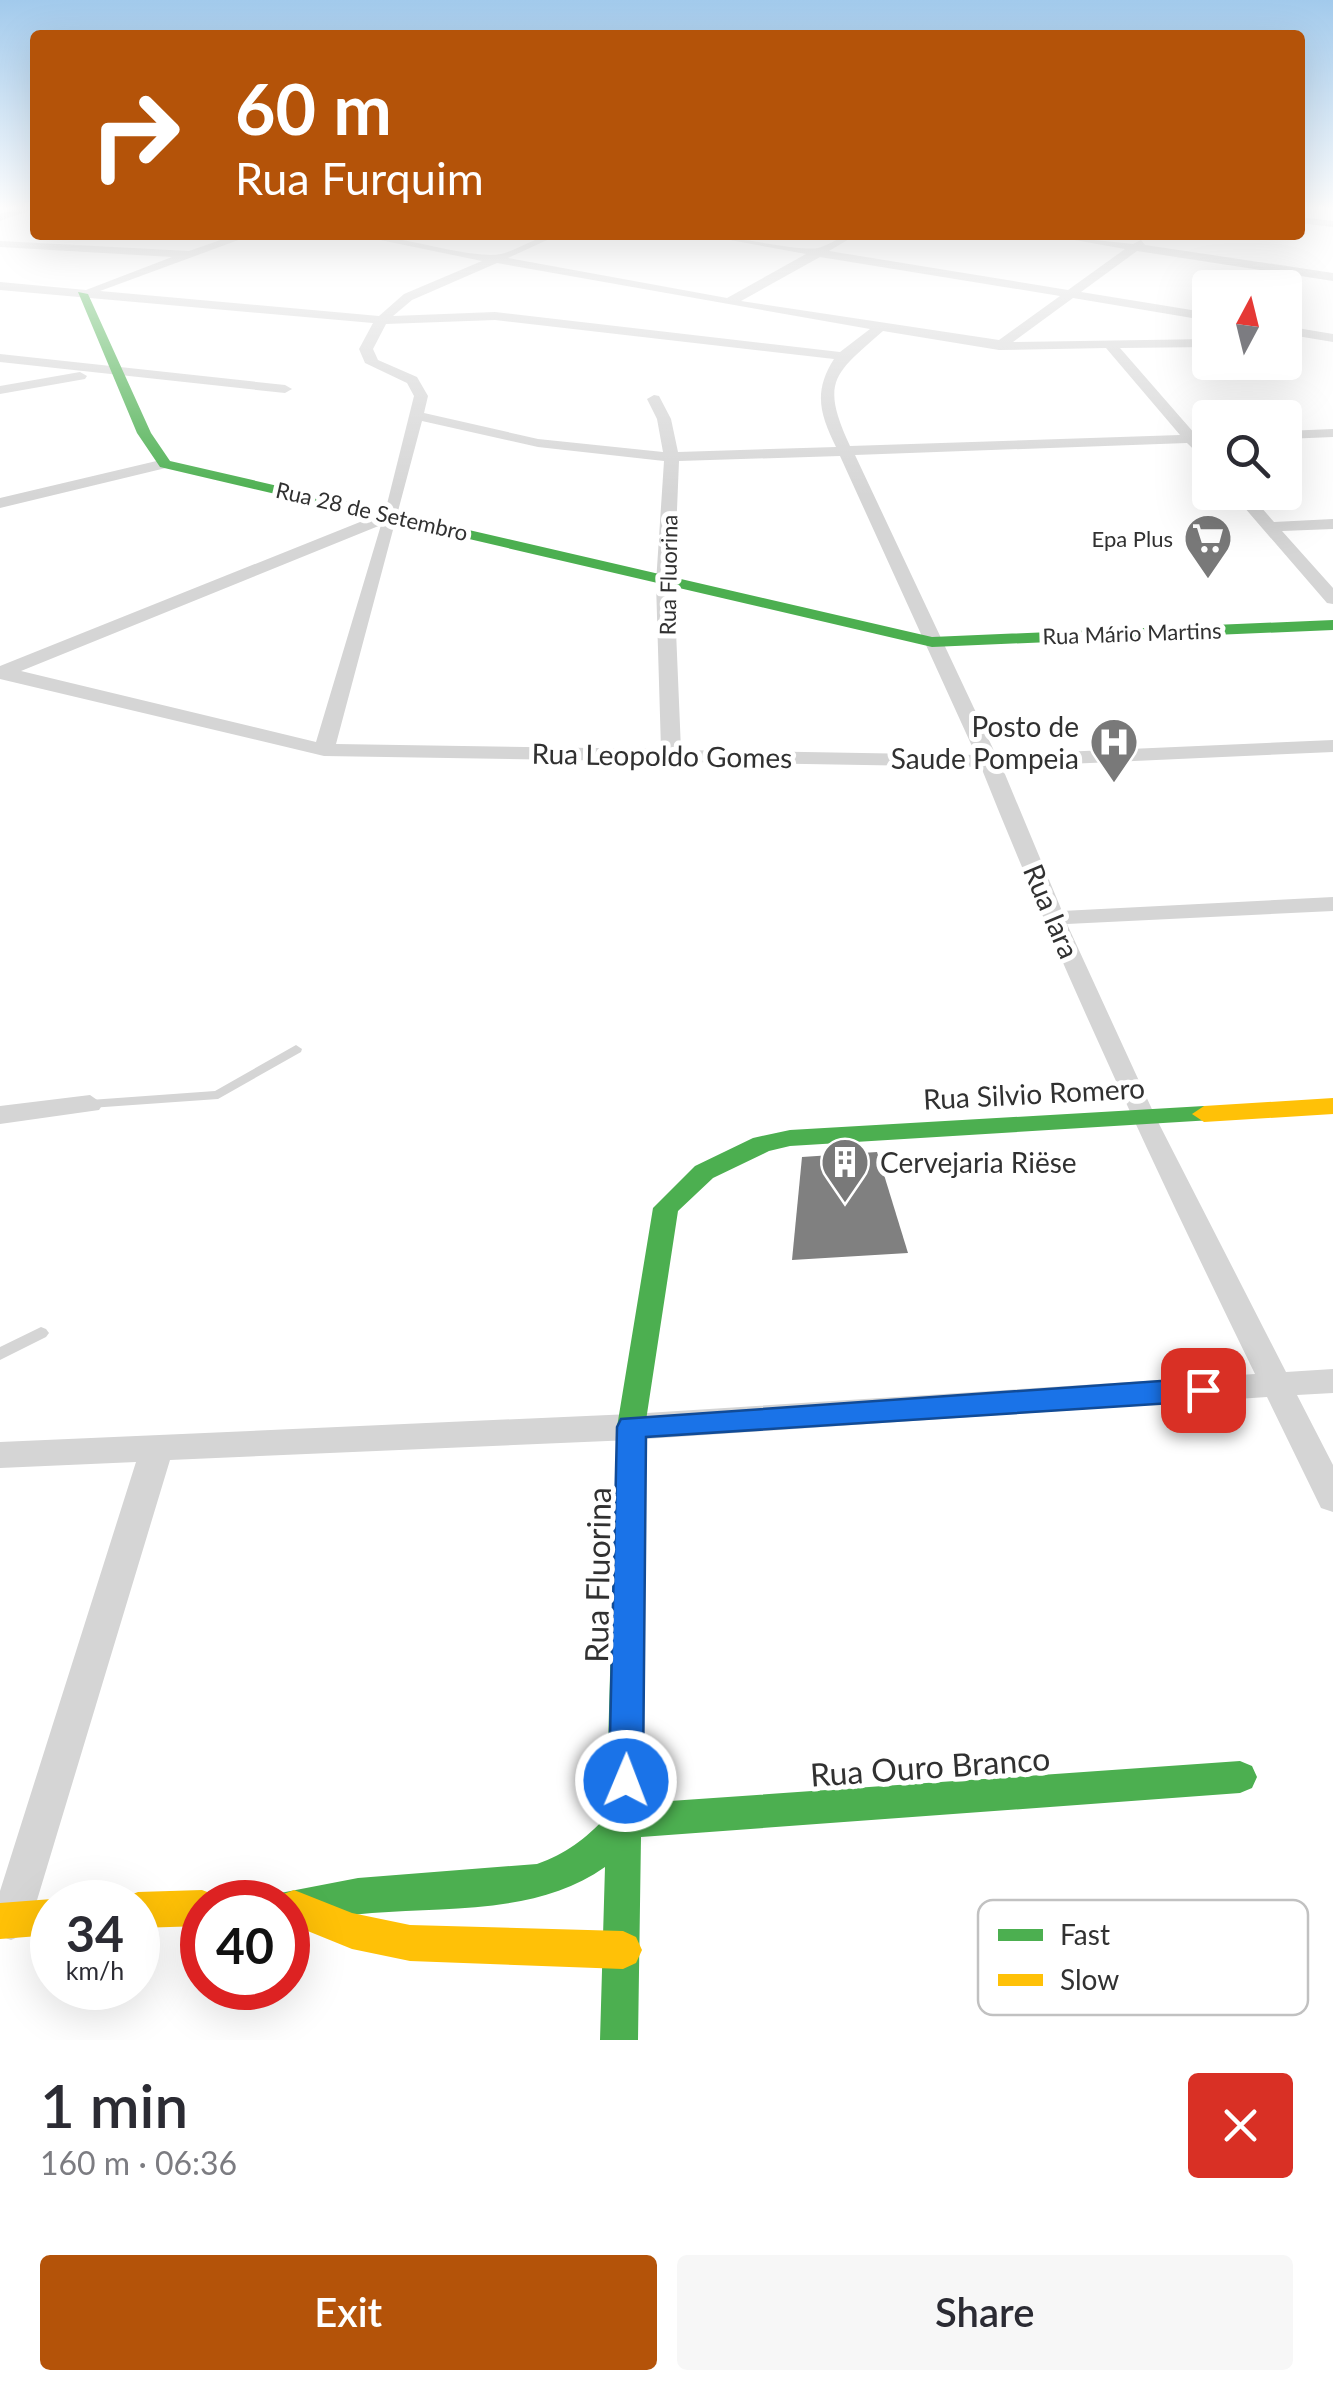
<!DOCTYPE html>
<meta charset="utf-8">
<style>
body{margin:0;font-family:Lato,sans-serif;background:#f7f7f7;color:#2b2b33;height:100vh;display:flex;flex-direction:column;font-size:38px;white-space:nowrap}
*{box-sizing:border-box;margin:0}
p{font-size:32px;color:#7c7c81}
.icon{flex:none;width:55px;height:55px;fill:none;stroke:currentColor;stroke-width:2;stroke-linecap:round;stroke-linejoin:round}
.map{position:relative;height:2040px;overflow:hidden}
.details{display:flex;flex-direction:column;background:#fff;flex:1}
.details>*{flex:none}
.top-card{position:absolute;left:30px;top:30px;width:1275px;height:210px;border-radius:10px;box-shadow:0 10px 40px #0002;background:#b45309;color:#fff;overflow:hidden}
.needle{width:65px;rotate:7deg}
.fabs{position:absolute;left:1192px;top:270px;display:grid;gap:20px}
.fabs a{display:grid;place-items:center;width:110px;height:110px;border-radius:10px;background:#fff;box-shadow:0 10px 40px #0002;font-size:50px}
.speed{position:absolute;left:30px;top:1880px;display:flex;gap:20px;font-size:50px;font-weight:700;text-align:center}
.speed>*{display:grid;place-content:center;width:130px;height:130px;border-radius:50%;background:#fff;box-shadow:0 10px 40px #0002;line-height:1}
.speed small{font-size:25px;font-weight:400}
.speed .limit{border:15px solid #d22;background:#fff;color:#111}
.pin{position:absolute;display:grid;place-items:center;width:85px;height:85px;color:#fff;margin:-42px;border-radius:20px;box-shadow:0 5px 15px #0006}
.me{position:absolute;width:110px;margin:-55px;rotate:1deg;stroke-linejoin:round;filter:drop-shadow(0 0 8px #0008)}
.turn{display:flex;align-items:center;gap:35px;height:210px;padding:0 40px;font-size:45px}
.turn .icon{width:130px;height:130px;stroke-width:2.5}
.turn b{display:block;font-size:70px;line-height:85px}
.round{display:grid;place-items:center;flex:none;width:105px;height:105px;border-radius:10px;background:#f7f7f7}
.overview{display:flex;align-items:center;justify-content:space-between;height:170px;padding:0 40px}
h1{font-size:60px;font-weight:600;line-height:75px}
.cta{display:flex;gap:20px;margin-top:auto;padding:20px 40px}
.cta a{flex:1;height:115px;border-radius:10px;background:#b45309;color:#fff;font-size:40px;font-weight:600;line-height:115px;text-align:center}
.cta a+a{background:#f7f7f7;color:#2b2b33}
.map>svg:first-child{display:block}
.building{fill:#808080}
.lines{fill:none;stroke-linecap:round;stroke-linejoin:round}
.lane{fill:#d5d5d5;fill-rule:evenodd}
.street{fill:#d5d5d5;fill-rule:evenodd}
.fast{fill:#4caf50;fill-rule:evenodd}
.slow{fill:#ffc107;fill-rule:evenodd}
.route{fill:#1a73e8;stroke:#114b97;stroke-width:2.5}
.labels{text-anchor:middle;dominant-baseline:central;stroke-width:10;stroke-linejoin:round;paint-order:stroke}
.far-street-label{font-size:22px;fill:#313131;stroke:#fff}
.far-poi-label{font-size:22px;fill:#313131;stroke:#fff;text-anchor:end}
.poi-label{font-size:28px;fill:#313131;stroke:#fff;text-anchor:end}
.street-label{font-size:28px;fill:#313131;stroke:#fff}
.near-street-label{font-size:32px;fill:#313131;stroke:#fff}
.key{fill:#fff;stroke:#c1c1c1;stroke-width:2.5}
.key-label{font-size:28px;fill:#313131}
</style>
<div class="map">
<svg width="1333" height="2040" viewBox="0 0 1333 2040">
<rect width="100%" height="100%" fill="#fff"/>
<!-- building -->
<path class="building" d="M877,1152l31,101 -116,7 10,-103z"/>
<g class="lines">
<!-- lane -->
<path class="lane" d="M296,1045l6,4 -1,3 -83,47 -128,9 -7,-4 7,-4 125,-9z
M41,1327l5,2 3,4 -3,4 -46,23v-13z"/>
<!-- street -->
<path class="street" d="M14,210h17l-31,11v-7z
M1300,217l33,4v6l-33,-4z
M235,235h17l-152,56 279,25 25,-22 78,-33 -126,-26c46,0 89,18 134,20 23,1 43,-20 68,-20l-50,23 219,40 79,-44 -103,-19c26,0 99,17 115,13 15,-4 21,-13 38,-13l-27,16 239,39 57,-41 -78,-14 86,9 8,-4 4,5 188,28v8l-196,-30 -56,41 129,21v8l-137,-23 -60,44 197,-3v8l-90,1 75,86h15v8l-7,1 7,8v14l-23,-22 -332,12 141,300 337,-15v12l-331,15 60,144 271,-14v14l-266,13 89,194 130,254 47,-3v24l-36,2 36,70v47l-12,-4 -54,-111 -636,43 -461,20 -139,460 -6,14 -14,6 -11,-4v-45l136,-429 -136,6v-26l631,-28 624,-40c-98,-201 -191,-399 -274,-607l-657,-11 -324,-77v-13l385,-154 29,-116 -7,-13 -42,-20 -6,-14 14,-26 -373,-33v-8l86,8 86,-33 -172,-10v-6l189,10zM820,257l240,39 -61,44 -258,-39zM497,263l373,66 -30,23 -345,-40 -102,4 19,-16zM495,320l339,39c-21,33 -14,55 2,88l-158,5 -7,-33 -12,-23 -5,-1 -7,4 10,20 6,33 -125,-13 -114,-26 4,-17 -11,-19 -39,-17 -5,-11 13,-25zM883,331l116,19 107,-2 74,87 -330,11c-30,-65 -16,-72 33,-115zM422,421l116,26 126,14 -8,122 5,166 -325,-5zM840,456l136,299 -295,-5 -7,-167 5,-122zM381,525l-65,217 -295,-71z
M1285,326l48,8v8l-48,-8z
M0,354l285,31 7,4 -7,4 -285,-31z
M80,372l7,4 -2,3 -85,15v-8z
M1333,429v8l-48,2v-8z
M165,459l5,2v6l-170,41v-10z
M1231,492h17l26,30 59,-3v10l-51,2 51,57v16l-6,-1z
M90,1095l13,9 -4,6 -99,14v-18z"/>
<!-- fast -->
<path class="fast" d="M78,292l10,2 63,139 19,28 762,176 401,-17v10l-401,17 -772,-180 -23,-34z
M1204,1106l8,2 4,6 -4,6 -422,26 -21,5 -56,27 -35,33 -33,216 -4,376 599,-42 12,5 5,11 -5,11 -12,5 -599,44 -3,203h-38l5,-173c-66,47 -156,40 -233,46 -28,2 -56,8 -84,12v-23h-16l3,-8 83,-16 179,-14c29,-10 48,-25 69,-47l11,-390 36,-219 42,-42 58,-28 37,-8z"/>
<!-- slow -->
<path class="slow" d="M1333,1098v16l-129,8 -12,-8 12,-8z
M202,1890l13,5 3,7h-16v24l-64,2v-26h-15l2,-5 13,-5z
M294,1890l58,23 58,12 213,6 13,6 6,13 -6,13 -13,6 -213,-8 -58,-12 -64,-26v-21h-10l3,-7z
M52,1899l9,3h-9v33l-52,4v-36z"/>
</g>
<!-- sky -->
<linearGradient id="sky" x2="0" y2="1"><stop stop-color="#a2caec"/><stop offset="0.42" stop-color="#fff"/><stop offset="1" stop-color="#fff" stop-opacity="0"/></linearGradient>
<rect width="1333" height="496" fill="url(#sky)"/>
<!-- route -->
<path class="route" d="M1203,1378l10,4 4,8 -4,7 -10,4 -557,36 -3,344 -5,12 -12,5 -12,-5 -5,-12 8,-354 4,-8z"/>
<!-- icons -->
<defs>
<g id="supermarket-pin" transform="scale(2.5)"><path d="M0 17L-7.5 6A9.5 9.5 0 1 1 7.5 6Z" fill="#797979" stroke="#fff"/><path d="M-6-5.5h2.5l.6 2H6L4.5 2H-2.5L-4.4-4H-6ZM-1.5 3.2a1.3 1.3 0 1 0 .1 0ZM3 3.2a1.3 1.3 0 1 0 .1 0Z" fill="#fff"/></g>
<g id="hospital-pin" transform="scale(2.5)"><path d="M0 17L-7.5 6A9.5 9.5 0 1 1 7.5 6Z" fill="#797979" stroke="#fff"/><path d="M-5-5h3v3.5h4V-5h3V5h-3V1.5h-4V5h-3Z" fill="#fff"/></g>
<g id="building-pin" transform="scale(2.5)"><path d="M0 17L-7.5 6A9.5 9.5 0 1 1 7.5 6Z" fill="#797979" stroke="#fff"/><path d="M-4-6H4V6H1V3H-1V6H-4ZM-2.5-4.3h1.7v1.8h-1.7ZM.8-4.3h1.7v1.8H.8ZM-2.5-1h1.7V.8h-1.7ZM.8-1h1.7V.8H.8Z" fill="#fff"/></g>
</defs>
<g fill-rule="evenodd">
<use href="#supermarket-pin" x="1208" y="538"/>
<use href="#hospital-pin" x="1114" y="742"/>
<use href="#building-pin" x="845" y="1162"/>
</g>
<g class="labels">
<!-- far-street labels -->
<g class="far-street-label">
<text transform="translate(372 511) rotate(13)">Rua 28 de Setembro</text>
<text transform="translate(668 575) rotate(-89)">Rua Fluorina</text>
<text transform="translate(1132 633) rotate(-2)">Rua Mário Martins</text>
</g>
<!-- far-poi labels -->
<g class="far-poi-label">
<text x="1173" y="538">Epa Plus</text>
</g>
<!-- poi labels -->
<g class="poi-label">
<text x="1079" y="726">Posto de<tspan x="1079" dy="32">Saude Pompeia</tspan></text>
<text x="880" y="1162" text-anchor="start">Cervejaria Riëse</text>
</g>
<!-- street labels -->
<g class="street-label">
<text transform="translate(662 755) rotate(1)">Rua Leopoldo Gomes</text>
<text transform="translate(1052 911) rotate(67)">Rua Iara</text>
<text transform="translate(1034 1093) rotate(-3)">Rua Silvio Romero</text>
</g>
<!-- near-street labels -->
<g class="near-street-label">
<text transform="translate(597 1575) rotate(-89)">Rua Fluorina</text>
<text transform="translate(930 1766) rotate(-4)">Rua Ouro Branco</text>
</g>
</g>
<!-- legend -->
<rect x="978" y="1900" width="330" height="115" rx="15" class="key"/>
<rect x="998" y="1929" width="45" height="12" fill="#4caf50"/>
<rect x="998" y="1974" width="45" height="12" fill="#ffc107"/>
<g class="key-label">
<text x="1060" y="1945">Fast</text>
<text x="1060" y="1990">Slow</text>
</g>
</svg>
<div class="fabs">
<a><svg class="needle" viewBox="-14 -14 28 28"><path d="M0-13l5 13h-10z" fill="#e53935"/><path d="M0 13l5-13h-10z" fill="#7c7c81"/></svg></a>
<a><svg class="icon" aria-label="search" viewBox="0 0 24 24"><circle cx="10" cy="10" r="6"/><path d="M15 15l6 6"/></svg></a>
</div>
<div class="speed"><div>34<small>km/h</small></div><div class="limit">40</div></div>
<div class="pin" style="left:1203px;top:1390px;background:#d93025"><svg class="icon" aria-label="arrive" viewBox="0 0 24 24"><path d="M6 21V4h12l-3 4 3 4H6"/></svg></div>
<svg class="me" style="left:626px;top:1781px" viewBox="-20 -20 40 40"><circle r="17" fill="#1a73e8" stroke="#fff" stroke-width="3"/><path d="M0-11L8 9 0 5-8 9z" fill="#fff"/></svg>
<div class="top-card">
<div class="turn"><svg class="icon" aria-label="right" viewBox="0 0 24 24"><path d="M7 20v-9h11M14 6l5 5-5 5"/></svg><div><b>60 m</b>Rua Furquim</div></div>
</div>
</div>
<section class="details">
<div class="overview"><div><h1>1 min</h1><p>160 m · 06:36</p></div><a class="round" style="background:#d93025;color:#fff"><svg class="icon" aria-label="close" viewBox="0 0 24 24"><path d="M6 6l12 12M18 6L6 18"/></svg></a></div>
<div class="cta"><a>Exit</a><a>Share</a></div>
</section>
